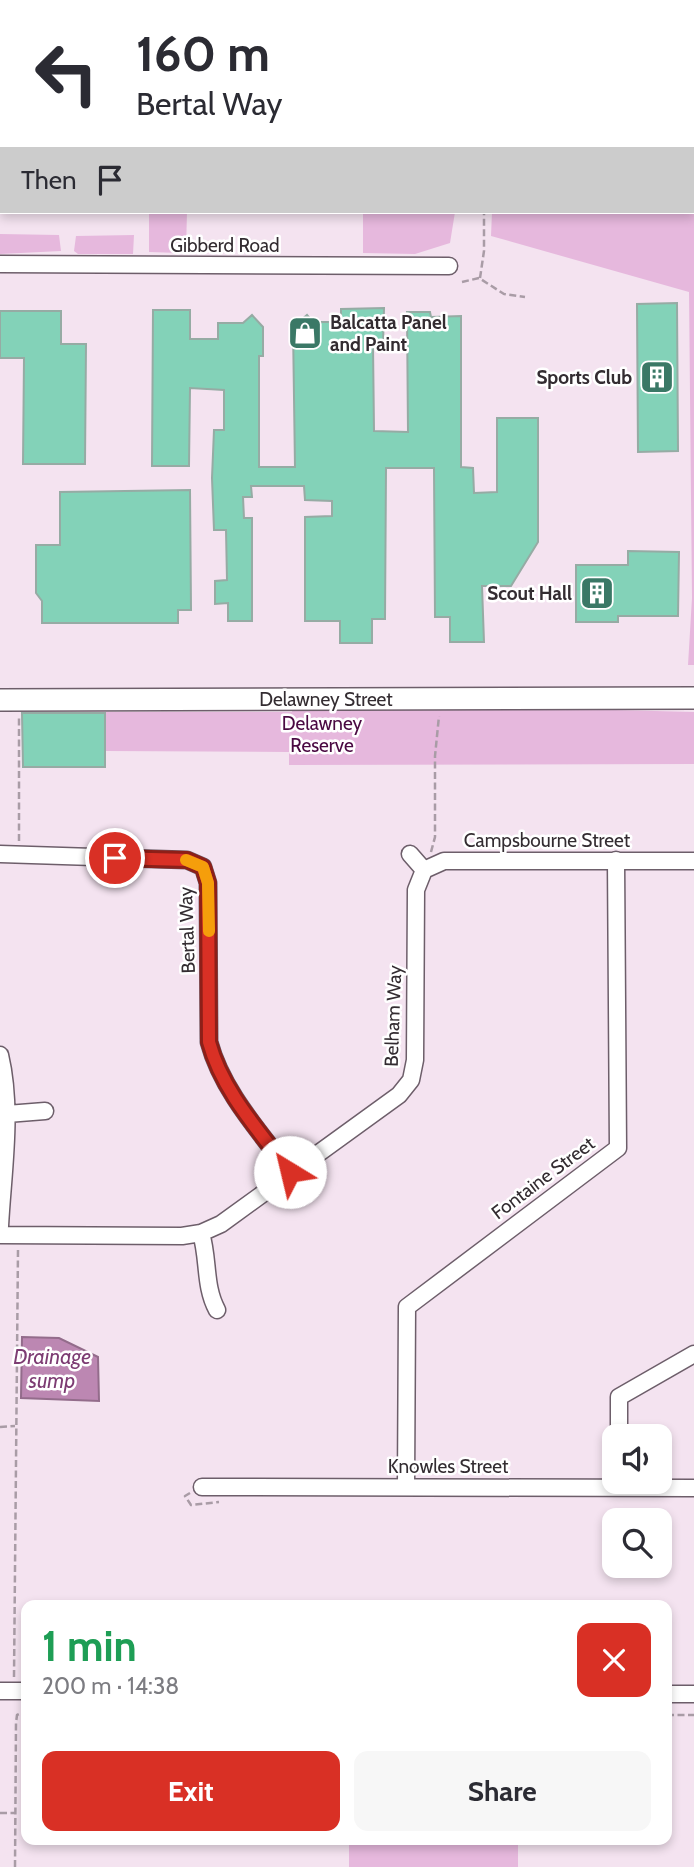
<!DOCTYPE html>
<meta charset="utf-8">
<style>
body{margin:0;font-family:Cabin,sans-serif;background:#f7f7f7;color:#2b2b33;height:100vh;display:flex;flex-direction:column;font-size:26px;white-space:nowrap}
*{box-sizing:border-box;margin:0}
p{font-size:23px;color:#7c7c81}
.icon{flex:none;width:38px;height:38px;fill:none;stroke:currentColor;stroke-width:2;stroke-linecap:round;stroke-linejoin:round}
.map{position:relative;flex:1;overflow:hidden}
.panel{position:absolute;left:21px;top:1600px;width:651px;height:245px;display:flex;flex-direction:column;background:#fff;border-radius:14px;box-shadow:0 4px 10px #0003}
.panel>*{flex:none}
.top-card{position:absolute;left:0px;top:0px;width:695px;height:214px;box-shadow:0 4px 10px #0003;background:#fff;color:#2b2b33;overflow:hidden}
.buttons{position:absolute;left:602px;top:1424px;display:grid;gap:14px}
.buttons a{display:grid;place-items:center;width:70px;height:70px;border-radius:14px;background:#fff;box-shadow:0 4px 10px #0003;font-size:35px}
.pin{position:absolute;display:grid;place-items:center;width:60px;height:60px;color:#fff;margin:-30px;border:4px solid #fff;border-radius:50%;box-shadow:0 2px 7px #0007}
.me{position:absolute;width:77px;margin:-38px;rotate:324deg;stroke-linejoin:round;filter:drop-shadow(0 0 5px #0008)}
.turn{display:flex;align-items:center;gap:24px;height:147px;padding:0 21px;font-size:32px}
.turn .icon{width:91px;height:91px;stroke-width:2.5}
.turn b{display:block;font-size:49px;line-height:60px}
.then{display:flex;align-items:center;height:66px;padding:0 21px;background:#0003;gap:14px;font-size:26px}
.round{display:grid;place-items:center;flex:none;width:74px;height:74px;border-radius:14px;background:#f7f7f7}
.head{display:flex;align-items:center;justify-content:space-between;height:119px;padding:0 21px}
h1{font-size:42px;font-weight:700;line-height:52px;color:#1e9e55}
.action{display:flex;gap:14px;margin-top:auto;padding:14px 21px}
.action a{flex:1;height:80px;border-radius:14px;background:#d93025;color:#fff;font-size:28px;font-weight:700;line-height:80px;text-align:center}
.action a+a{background:#f7f7f7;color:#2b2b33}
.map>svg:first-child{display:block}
.green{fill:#e6b8dd}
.water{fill:#bc87b2;stroke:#936c8b;stroke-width:2}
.building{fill:#83d2b8;stroke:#96aba4;stroke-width:2}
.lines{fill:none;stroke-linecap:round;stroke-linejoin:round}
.street-casing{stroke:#6d5e6a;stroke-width:19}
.secondary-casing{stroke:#6d5e6a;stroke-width:24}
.path{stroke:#a99ca6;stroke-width:2.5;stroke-dasharray:7 3.5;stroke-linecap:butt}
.street{stroke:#fff;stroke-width:16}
.secondary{stroke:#fff;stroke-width:21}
.route-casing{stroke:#8d1f18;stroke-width:18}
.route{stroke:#d93025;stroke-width:12}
.slow{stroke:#f59e0b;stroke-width:12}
.labels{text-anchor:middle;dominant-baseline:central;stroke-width:5;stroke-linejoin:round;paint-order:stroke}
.street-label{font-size:19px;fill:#332c31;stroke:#fff}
.poi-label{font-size:19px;font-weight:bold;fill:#332c31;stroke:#fff;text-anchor:end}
.park-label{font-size:19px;fill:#4a0942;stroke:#fff}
.water-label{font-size:21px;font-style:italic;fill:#7d3c73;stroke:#fff}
</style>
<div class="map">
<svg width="694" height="1867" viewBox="0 0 694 1867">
<rect width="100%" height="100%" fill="#f4e3f0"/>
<!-- green -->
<path class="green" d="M694,20v645h-6l4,-67 -3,-306 -198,-56 1,-24h201z
M187,212l-1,38 -5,3 -32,-1v-39z
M363,212h92l-5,31 -35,11 -52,-1z
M0,234l59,1 2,16 -61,3z
M134,235l-1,19h-55l-4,-3 2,-15z
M293,702l401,10v52l-405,1v-13l-183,-1 -1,-39h187z
M349,1839h169v28h-169z"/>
<!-- water -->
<path class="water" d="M22,1337l37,1 39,19 1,44 -78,-3z"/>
<!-- building -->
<path class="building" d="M677,303l1,148 -40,1 -1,-148z
M384,308l-1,37h-10l1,86 34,1 -1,-120h23l1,5 30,-1v151l12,1 1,25 23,-1v-74h41v124l-27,44h-29l2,56h-34v-25h-15l-1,-149h-48l-1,151h-13v24h-32v-22h-35v-104l27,-1v-15l-27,-1 -1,-14h-53l1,11h-9l1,21h8v103h-24v-18l-13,1v-23l12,-1 -1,-50h-12l-2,-52 2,-48h10v-40l-34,-2 -1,78h-37l1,-156h37v29h28v-16h25l9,-8 11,12v29h-4v111h36l-2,-140 14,-12 6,7h28v-13z
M0,311h61v33h25l-1,120h-62l1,-106h-24z
M190,490l1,120h-13v13h-136v-22l-6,-8v-48h24v-53z
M628,551l51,1 -1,64h-60v6h-42v-57h52z
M22,713h83v54h-82z"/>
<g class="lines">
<!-- street casing -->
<g class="street-casing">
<path id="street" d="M0,264l449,2
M0,854l187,6 16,7 5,16 1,159c13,49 51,90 81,130
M410,854l14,16 20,-9h250
M0,1055c13,55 3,115 0,171
M7,1114l38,-3
M201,1233c8,27 3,53 16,77
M0,1235l182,1 19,-3 20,-9 178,-129 12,-15 4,-20 1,-170 8,-20
M619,1437v-40l75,-43
M202,1487l492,1
M406,1487l1,-180 211,-159 -2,-288
M0,1691h26
M667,1694h27"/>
</g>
<!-- secondary casing -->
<g class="secondary-casing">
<path id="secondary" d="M0,700l694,-2"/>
</g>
<!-- path -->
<path class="path" d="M485,0v2
M480,278l4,-27v-39
M462,282l17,-4 25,16 21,3
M19,841v-123
M431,852l4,-15v-81l4,-40
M0,1427l15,-1
M190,1493l-5,3 6,9 28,-3
M14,1677l4,-427
M667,1715h27
M0,1813h15
M15,1867l1,-144 1,-8 9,-4"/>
<!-- street -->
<use href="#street" class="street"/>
<!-- secondary -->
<use href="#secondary" class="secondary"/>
</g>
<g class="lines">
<!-- route casing -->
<g class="route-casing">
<path id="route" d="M115,858l72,2 16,7 5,16 1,159c13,49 51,90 81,130"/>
</g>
<!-- route -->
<use href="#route" class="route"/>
<!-- slow -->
<path class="slow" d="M186,860l17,7 5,16 1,48"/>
</g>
<!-- icons -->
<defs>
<g id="shop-square" transform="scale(1.75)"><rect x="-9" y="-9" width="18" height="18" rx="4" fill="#3a7866" stroke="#fff"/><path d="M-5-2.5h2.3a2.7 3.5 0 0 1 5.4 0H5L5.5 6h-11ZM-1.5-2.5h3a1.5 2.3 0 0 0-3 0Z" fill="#fff"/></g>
<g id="building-square" transform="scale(1.75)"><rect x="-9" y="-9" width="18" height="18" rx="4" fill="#3a7866" stroke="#fff"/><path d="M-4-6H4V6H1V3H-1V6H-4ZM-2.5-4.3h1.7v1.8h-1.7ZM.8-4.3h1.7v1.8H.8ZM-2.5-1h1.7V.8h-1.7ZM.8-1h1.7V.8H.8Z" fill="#fff"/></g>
</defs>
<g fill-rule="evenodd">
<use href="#shop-square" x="305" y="333"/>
<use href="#building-square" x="657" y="377"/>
<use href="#building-square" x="597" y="593"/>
</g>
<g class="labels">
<!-- street labels -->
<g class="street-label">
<text x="225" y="245">Gibberd Road</text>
<text x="326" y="699">Delawney Street</text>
<text x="547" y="840">Campsbourne Street</text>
<text transform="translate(187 930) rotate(-92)">Bertal Way</text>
<text transform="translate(393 1016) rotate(-88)">Belham Way</text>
<text transform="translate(543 1178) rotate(-37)">Fontaine Street</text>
<text x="448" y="1466">Knowles Street</text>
</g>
<!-- poi labels -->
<g class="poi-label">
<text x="330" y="322" text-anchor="start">Balcatta Panel<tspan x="330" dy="22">and Paint</tspan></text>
<text x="632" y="377">Sports Club</text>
<text x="572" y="593">Scout Hall</text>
</g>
<!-- park labels -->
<g class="park-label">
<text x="322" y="723">Delawney<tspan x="322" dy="22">Reserve</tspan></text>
</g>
<!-- water labels -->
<g class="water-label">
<text x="52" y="1356">Drainage<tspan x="52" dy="24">sump</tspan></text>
</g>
</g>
</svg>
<div class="buttons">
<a><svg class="icon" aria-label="sound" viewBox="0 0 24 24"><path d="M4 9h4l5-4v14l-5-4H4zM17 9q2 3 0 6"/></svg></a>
<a><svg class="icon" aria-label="search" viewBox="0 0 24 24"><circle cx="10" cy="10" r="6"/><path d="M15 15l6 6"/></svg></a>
</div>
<div class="pin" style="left:115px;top:858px;background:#d93025"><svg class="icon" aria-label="arrive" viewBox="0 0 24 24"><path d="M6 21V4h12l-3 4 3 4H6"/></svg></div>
<svg class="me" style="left:290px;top:1172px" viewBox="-20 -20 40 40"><circle r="19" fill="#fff"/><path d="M0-13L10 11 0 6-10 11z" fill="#d93025"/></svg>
<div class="top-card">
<div class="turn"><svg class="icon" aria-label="left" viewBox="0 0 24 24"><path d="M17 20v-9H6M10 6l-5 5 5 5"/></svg><div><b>160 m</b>Bertal Way</div></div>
<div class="then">Then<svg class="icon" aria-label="arrive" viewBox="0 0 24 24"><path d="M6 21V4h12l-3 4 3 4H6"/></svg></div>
</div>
<section class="panel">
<div class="head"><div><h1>1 min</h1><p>200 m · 14:38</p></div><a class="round" style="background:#d93025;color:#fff"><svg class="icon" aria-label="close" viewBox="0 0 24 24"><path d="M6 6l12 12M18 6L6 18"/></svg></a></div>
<div class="action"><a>Exit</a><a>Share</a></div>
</section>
</div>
